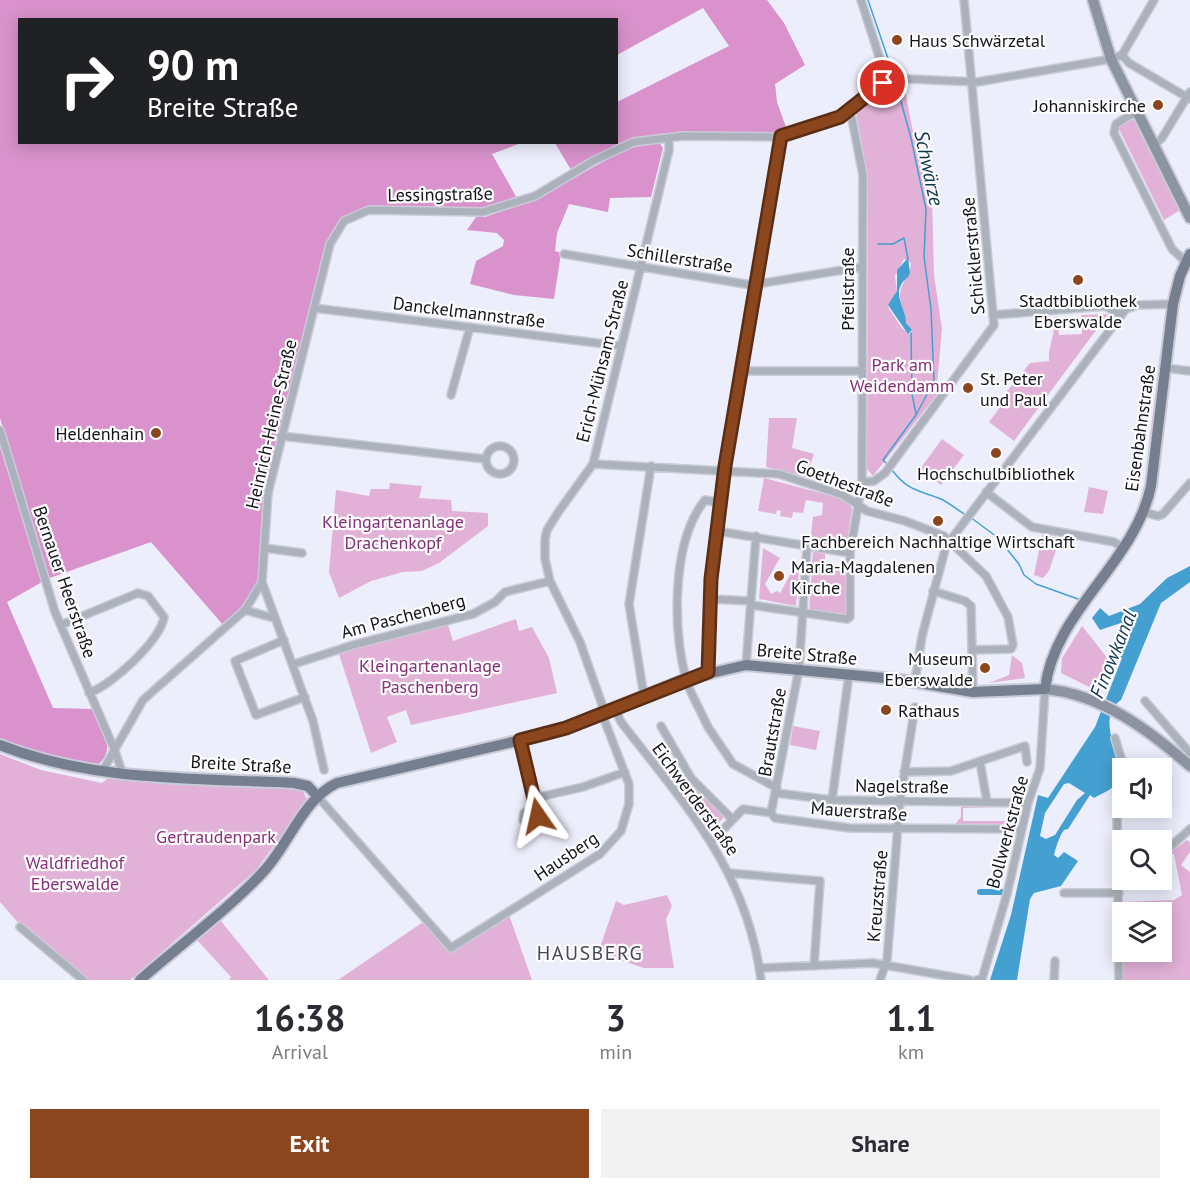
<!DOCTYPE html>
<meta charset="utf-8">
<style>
body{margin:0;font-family:"PT Sans",sans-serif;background:#f2f2f3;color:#2b2b33;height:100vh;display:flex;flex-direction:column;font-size:22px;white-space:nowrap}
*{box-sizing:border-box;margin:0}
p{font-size:20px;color:#7c7c81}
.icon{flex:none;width:33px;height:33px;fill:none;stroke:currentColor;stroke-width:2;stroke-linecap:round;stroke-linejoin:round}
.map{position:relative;height:980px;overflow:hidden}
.side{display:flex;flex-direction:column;background:#fff;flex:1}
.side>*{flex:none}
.guide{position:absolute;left:18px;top:18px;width:600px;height:126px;border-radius:0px;box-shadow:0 3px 15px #0003;background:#202124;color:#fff;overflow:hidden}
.fabs{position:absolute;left:1112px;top:758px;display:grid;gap:12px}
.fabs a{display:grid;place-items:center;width:60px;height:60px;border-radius:0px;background:#fff;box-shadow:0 3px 15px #0003;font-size:30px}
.pin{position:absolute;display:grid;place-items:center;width:51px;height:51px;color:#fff;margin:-26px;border:3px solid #fff;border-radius:50%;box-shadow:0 2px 6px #0007}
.me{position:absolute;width:66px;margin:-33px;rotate:349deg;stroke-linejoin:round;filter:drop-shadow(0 0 4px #0008)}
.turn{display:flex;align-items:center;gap:21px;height:126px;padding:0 30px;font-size:27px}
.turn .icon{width:78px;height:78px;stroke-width:2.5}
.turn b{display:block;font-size:42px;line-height:51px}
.eta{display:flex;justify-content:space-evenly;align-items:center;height:102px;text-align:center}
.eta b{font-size:36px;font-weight:700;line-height:42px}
.primary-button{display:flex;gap:12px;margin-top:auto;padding:12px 30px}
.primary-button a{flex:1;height:69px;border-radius:0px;background:#8b461e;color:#fff;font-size:24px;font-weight:700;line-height:69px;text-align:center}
.primary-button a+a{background:#f2f2f3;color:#2b2b33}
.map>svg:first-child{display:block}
.green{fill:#e2b1d7;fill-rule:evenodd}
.forest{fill:#d992cc}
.water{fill:#44a0d1;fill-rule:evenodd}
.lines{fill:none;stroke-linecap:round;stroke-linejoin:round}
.stream{stroke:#44a0d1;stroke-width:1.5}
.canal{stroke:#44a0d1;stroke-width:6}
.minor-casing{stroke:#cacbd8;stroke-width:10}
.secondary-casing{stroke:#cacbd8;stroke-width:14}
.primary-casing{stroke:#cacbd8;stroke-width:14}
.minor{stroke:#acb2bb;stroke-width:7}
.secondary{stroke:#8c94a2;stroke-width:10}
.primary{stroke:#757f8f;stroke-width:10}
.route-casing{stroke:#5a2e14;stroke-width:15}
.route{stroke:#8b461e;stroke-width:10}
.poi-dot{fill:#8b461e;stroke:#fcfcfc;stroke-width:2}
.labels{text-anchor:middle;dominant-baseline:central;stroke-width:4.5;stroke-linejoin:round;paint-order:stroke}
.poi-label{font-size:18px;fill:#13131c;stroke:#fcfcfc;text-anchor:start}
.street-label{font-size:18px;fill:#13131c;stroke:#fcfcfc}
.park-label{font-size:18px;fill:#843178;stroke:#fcfcfc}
.water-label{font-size:20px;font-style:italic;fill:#0e364b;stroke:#fcfcfc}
.neighbourhood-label{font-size:20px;letter-spacing:1.5px;fill:#47475b;stroke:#fcfcfc}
</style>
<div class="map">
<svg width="1190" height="980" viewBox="0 0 1190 980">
<rect width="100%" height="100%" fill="#edeefc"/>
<!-- green -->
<path class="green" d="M892,85h12l10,52 13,29 5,29 2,80 8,54 -5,55 5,4 -69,88 -6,-7 1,-290 -12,-67zM904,259l7,4c-1,15 -10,18 -11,32 -1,10 7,18 6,28l6,8 -3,3 -8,-7 -13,-20 9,-16 -2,-15z
M1136,118l46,91 -18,11 -46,-93z
M1108,314l-94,127 -25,-19 14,-19 -3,-3 30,-37 19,-2c-1,-18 7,-25 5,-44l3,-1 2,19 23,-1 -1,-19z
M769,418h28l-5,30 22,6 -8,23 -40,-10z
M942,439l22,16 -23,30 -21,-16z
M764,478l72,19 14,7 2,6 -6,38 -36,-4 3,-27 9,-2 1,-12 -17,-3 -3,13 -10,-1 -1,6 -12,-2 1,-5 -4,-1 -1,4 -18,-3z
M390,483l32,3 -3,12 32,2 1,11 36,2v13l-49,37 -17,8 -19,1 -32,9 -32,17 -10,-26 7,-82 33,6 2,-7h18z
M1089,487l19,4 -5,23 -19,-2z
M1042,535l18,3 -11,33 -6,7 -9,-3z
M763,548l17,10 -15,26 6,10 6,-3 3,2 15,-27 4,3 -3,37 -37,-7z
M813,551l12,2v22h10l2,-10h8l1,52 -37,-4z
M516,619l3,12 13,-4 17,31 8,35 -146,32 -5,-15 -19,7 10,25 -26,11 -33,-102 15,-6 95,-20 5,16z
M1082,626l31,39 -12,28 -40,-20 1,-15z
M1012,655l10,8 3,15 -36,5 20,-8z
M793,726l27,5 -4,19 -26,-5z
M0,754l41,16 61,13 6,-5 179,10 16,3 4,9 -51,70 -126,110h-43l-66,-54 -21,-24z
M689,778l36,38 -13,15 -35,-45z
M1002,804v3l-39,1v13h50v-4l4,-1 1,-12 3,1 -6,20 -63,3 9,-11v-11l-13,-1z
M1187,840l3,2v10l-9,13 9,7v108h-68v-29h39v-39h-39v-10l52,-2 8,-5 -8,-41 -4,-1z
M667,895l5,11 -6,13 8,49h-30l-46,-15 18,-52 8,4z
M508,912l24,68h-194l88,-60 25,28z
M220,920l49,60h-40l2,-3 -34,-37z"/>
<!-- forest -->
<path class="forest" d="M0,0h767l17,23 21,42 -30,19 2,18 10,28 -16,4 -88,-1 -36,4 -28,6 -48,27 -16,-27 61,-1 1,-40 112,-56 -26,-38 -86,47 -1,-35h-596v122l501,1 -29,11 26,46 -32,9h-125c-19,7 -25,18 -34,35l-58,231 -7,38 -1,68 -19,29 -18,16 -73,-84 -104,37 -47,-161z
M658,141l5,7 -12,49 -41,1 -2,14 -39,-8 -12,29 -2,18 6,2 -7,46 -40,-4 -44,-11 6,-23 27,-15 1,-6 -7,-7 -30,-3 9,-13h9l51,-18 90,-50z
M0,447l42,135 -35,20 46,106 40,1c9,20 26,44 1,58l-18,-1 -76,-26z"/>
<!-- water -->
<path class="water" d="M908,258l2,15c-2,6 -7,7 -9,12 -7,13 6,26 5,38l6,7 -4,4 -20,-29 9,-14v-21z
M1190,566v16l-29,21 -40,97c-30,21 10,65 -6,85 -5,6 -15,9 -21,13l-4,-3 -22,34 -4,1c-5,7 -8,17 -10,25l4,3 6,-6 14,9 -17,25 -27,7 -4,6 -13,81h-27l21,-65 27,-120 10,3 47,-71 27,-69 -4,-4 11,-29 -8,-2 -21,7 -8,-12 8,-10 9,8 31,-12 27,-26zM1069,783l16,10 -8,7 -22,35 -9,4 -6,-3 5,-23 19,-29z"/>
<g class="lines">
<!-- stream -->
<path class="stream" d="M868,0l26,76
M895,80l16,58 15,71 -2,48 7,52 3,73
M878,244h15l11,-6 4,21
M911,333l1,61 4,20
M887,464l-4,-4 33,-45 16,-30
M892,470c16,21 26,20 49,29 8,4 17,11 25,16
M970,517l27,20 22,27 5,11 12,9 42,15"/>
<!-- canal -->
<path class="canal" d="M980,892h22"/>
<!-- minor casing -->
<g class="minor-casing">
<path id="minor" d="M861,0l25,78
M1122,55l7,8 61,36
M886,78l91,4 134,-23 11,-4 32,-55
M1137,111l-21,13 -2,9 58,116 14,13
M1154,145l8,-7 28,-46
M564,254l187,31 110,-18
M314,308l307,38
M993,315l112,-9 16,9
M1165,368l25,3
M741,371h120
M451,395l19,-68
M0,430l55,182 60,139 8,24
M281,436l204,23
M486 460a14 14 0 1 1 28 0a14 14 0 1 1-28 0Z
M593,464l186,10 64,21 24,16 38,10 39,15 42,40 22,41 5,28 -2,4 -39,1
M862,482l12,-1 11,-8 109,-148 -30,-325
M986,492l46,35 82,15 10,6
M1143,512l15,4 5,-2 27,-31
M717,531l133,22
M264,548l38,5
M262,582l51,139 11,49
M933,591l32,10 6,5 2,86
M710,599l41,2
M751,605l96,14 3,-2v-64l12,-71 1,-307 -11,-56 -5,-7
M245,610l29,8
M61,625l77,-32 10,3 16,21c-4,24 -52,68 -75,76
M284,640l-49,21 21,54 49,-18
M294,664l59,-19 120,-31 22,-12 10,-10 45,-11
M746,665l10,-129
M708,672c2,-180 44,-358 73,-535
M686,679c-13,-49 -15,-137 19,-179l17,3
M915,681l7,-45 24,-90 180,-237 12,-4 35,-1
M688,686l20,41 25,37 44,24
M644,696l-15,-92 22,-138
M1145,701l45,52
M615,709l6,13c64,83 126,148 140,258
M605,713l-25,-71 -30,-61 -5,-22v-20l2,-9 12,-19 34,-47 76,-314v-12
M661,726l30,52 41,41
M1115,738l9,30
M520,740l18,76 -5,8 -7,-1 -3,-3 1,-7 12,-5
M980,762l7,40
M102,772l41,-72 102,-90 17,-28 6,-89 62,-249 14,-23 25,-11 114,2 52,-16 60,-36 39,-18 49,-6 98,1 59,-20 43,-34 3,-5
M904,772l47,-1 74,-25 2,16
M776,793l56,7 196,3
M318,797l133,151 149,-94 21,-23 8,-27v-20l-27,-70
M535,798l48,-11 42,-15
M832,800l17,-126
M771,813l28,-144 8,-122
M712,841l31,-32 28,4 4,5 75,10 171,1
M1161,851l9,-4 20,-18
M729,873l91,8 -6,85
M1064,893h55
M20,927l63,53
M760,968l113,-5 97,17
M880,980l7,-20 13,-159 15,-94
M977,980l5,-1 25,-85 21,-91 12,-35 5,-79
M1054,980l1,-19
M1119,980l-2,-162 5,-27"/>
</g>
<!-- secondary casing -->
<g class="secondary-casing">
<path id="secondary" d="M1093,0l18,59 79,159
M1045,689c56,5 104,41 145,77"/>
</g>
<!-- primary casing -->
<g class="primary-casing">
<path id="primary" d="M0,745c93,37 195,33 294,38l14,3 10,11
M140,980c40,-35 89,-71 124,-109 25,-27 39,-72 73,-88l218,-51 131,-53 60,-14 149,14 78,13 72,-3c9,-78 90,-126 106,-203l22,-182 7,-28 10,-22"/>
</g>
<!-- minor -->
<use href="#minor" class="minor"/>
<!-- secondary -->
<use href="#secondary" class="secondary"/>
<!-- primary -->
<use href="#primary" class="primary"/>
</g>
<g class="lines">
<!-- route casing -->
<g class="route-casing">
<path id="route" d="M538,816l-18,-76 46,-12 142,-56 3,-93 14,-113 56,-330 59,-19 43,-34"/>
</g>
<!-- route -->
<use href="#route" class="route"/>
</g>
<!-- markers -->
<g class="poi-dot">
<circle cx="897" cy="40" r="6"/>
<circle cx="1158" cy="105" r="6"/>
<circle cx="1078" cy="280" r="6"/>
<circle cx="968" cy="388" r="6"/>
<circle cx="156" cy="433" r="6"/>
<circle cx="996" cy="453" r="6"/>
<circle cx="938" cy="521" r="6"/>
<circle cx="779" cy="576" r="6"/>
<circle cx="985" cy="668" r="6"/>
<circle cx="886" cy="710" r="6"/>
</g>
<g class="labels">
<!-- poi labels -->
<g class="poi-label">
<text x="909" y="40">Haus Schwärzetal</text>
<text x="1146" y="105" text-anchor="end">Johanniskirche</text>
<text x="1078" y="300" text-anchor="middle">Stadtbibliothek<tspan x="1078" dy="21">Eberswalde</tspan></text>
<text x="980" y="378">St. Peter<tspan x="980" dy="21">und Paul</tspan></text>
<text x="144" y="433" text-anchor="end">Heldenhain</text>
<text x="996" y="473" text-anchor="middle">Hochschulbibliothek</text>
<text x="938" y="541" text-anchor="middle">Fachbereich Nachhaltige Wirtschaft</text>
<text x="791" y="566">Maria-Magdalenen<tspan x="791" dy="21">Kirche</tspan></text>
<text x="973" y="658" text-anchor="end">Museum<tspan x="973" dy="21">Eberswalde</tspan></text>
<text x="898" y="710">Rathaus</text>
</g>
<!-- street labels -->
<g class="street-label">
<text transform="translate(440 194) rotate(-1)">Lessingstraße</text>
<text transform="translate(973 256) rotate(-95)">Schicklerstraße</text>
<text transform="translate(680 258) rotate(9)">Schillerstraße</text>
<text transform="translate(847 289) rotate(-90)">Pfeilstraße</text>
<text transform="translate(469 312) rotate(7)">Danckelmannstraße</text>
<text transform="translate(602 361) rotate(-76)">Erich-Mühsam-Straße</text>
<text transform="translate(271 424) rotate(-77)">Heinrich-Heine-Straße</text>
<text transform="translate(1140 428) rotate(-82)">Eisenbahnstraße</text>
<text transform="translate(845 483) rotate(21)">Goethestraße</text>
<text transform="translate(65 582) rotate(71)">Bernauer Heerstraße</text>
<text transform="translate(403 616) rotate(-15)">Am Paschenberg</text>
<text transform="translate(807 654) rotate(5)">Breite Straße</text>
<text transform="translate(772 732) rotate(-80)">Brautstraße</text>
<text transform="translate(241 764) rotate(3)">Breite Straße</text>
<text transform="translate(902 786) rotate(1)">Nagelstraße</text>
<text transform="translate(696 799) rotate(54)">Eichwerderstraße</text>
<text transform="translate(859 811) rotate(4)">Mauerstraße</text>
<text transform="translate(1007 832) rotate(-75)">Bollwerkstraße</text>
<text transform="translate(566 856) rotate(-34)">Hausberg</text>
<text transform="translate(877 896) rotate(-85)">Kreuzstraße</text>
</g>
<!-- park labels -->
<g class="park-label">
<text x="902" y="364">Park am<tspan x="902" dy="21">Weidendamm</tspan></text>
<text x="393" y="521">Kleingartenanlage<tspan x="393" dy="21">Drachenkopf</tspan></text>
<text x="430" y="665">Kleingartenanlage<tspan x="430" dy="21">Paschenberg</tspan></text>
<text x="216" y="836">Gertraudenpark</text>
<text x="75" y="862">Waldfriedhof<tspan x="75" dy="21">Eberswalde</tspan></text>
</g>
<!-- water labels -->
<g class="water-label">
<text transform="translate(929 168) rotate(78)">Schwärze</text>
<text transform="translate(1113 654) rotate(-68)">Finowkanal</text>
</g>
<!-- neighbourhood labels -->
<g class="neighbourhood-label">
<text x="590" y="953">HAUSBERG</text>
</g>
</g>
</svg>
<div class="fabs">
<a><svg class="icon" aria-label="sound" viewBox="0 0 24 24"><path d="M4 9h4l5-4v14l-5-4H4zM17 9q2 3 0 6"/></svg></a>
<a><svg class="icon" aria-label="search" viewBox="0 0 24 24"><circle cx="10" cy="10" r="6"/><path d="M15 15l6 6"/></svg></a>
<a><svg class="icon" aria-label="layers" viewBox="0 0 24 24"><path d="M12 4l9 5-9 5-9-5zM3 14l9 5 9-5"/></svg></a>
</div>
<div class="pin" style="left:883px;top:83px;background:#d93025"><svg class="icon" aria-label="arrive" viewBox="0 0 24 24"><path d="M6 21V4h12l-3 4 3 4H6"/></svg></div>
<svg class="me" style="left:538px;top:816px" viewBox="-20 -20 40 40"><path d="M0-17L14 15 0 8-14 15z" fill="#8b461e" stroke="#fff" stroke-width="4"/></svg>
<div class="guide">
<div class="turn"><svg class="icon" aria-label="right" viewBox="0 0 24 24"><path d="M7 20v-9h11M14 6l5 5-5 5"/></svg><div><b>90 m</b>Breite Straße</div></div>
</div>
</div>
<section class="side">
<div class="eta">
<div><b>16:38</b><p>Arrival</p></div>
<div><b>3</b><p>min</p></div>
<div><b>1.1</b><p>km</p></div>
</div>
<div class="primary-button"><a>Exit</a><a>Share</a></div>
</section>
